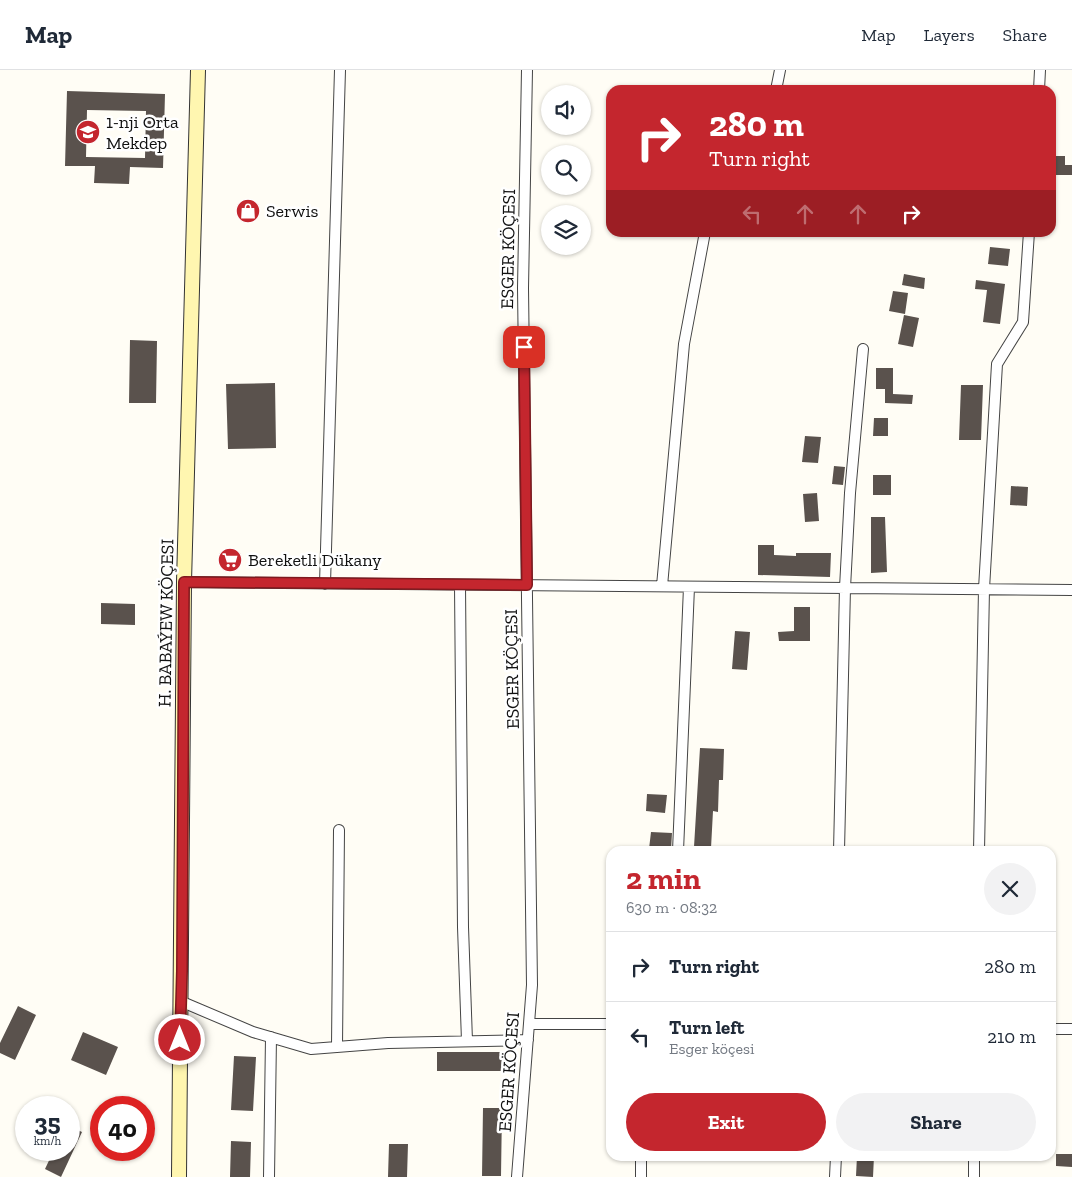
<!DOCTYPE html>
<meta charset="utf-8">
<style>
body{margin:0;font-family:"Zilla Slab",serif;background:#f2f2f3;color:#1f2937;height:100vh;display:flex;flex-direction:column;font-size:19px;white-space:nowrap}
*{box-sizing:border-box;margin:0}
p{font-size:16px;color:#747a83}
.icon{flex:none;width:28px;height:28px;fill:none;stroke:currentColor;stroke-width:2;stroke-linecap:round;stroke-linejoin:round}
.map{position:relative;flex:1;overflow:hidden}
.panel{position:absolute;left:606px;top:776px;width:450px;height:315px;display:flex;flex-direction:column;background:#fff;border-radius:15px;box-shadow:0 1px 4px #0004}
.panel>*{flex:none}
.top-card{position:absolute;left:606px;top:15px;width:450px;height:152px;border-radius:15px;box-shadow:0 1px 4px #0004;background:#c4262e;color:#fff;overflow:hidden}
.controls{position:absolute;left:541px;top:15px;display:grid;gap:10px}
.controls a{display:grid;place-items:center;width:50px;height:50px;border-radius:50%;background:#fff;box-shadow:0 1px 4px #0004;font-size:25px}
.speed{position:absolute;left:15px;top:1026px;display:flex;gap:10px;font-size:25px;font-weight:700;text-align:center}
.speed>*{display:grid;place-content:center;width:65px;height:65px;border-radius:50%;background:#fff;box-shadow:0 1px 4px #0004;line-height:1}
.speed small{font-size:12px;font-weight:400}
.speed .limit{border:8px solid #d22;background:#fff;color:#111}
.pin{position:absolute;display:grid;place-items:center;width:42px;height:42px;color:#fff;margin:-21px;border-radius:10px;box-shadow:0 2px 8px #0006}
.me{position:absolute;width:55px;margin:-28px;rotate:0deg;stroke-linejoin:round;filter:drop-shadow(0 0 4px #0008)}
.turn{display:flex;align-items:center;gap:18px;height:105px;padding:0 20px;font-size:22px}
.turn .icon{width:65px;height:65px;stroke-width:2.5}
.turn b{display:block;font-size:35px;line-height:42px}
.lanes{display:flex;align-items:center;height:48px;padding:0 20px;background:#0003;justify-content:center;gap:25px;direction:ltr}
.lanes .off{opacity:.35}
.round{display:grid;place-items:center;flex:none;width:52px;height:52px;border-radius:26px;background:#f2f2f3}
.overview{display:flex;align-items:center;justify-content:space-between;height:85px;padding:0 20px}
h1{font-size:30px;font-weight:700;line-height:38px;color:#c4262e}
.button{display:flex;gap:10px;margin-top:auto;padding:10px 20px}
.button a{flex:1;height:58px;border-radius:30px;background:#c4262e;color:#fff;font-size:20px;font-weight:700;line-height:58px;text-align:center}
.button a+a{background:#f2f2f3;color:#1f2937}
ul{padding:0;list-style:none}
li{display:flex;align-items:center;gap:15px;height:70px;padding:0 20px;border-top:1px solid #e0e1e3}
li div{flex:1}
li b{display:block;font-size:19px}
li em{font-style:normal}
header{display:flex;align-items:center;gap:30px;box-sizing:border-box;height:70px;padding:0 25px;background:#fff;border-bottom:1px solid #e0e1e3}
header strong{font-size:24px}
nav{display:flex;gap:28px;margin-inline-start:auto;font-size:18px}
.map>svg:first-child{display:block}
.building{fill:#5a524d;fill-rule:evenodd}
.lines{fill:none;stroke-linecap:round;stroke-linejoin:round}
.street-casing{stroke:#444;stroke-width:12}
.secondary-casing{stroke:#333;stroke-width:16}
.street{stroke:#fff;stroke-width:10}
.secondary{stroke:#fff6b0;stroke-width:14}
.route-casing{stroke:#7f191e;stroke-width:12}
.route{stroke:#c4262e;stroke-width:9}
.labels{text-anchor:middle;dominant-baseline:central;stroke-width:5;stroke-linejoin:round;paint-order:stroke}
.poi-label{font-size:18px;fill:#111;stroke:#fff;text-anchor:start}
.street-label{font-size:18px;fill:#111;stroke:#fff}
</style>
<header>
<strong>Map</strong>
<nav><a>Map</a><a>Layers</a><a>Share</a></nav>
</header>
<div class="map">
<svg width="1072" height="1107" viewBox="0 0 1072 1107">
<rect width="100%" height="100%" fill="#fffdf5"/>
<!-- building -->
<path class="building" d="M67,21l98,3 -2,74 -33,-1 -1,17 -35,-1 1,-17h-30zM87,40l59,1 -1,47 -59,-1z
M1053,86h12v9h7v10h-20z
M990,177l20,2 -2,17 -20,-2z
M904,204l21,4 -1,11 -22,-4z
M976,210l29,4 -5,40 -17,-2 4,-32 -12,-1z
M893,221l15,2 -3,21 -16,-3z
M904,245l15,3 -6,29 -15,-3z
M130,270l27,1 -1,62h-27z
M876,298h17v26l20,1 -1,9 -27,-1v-14h-9z
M275,313l1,65 -48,1 -2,-65z
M961,315h22l-2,55h-22z
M874,348h14v18h-15z
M805,366l16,1 -3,26 -16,-1z
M834,396l11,1 -2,18 -11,-1z
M873,405h18v20h-18z
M1011,416l17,1 -1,19 -17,-1z
M817,423l2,28 -14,1 -2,-28z
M871,447h14l2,55 -16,1z
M758,475h16v10l22,1v-3h35l-1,24 -72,-2z
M101,533l34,1v21l-34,-1z
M794,537h16v34h-31l-1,-9 16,-1z
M735,561l15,1 -3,38 -15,-1z
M700,678l24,1 -1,31h-4l-1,32 -5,-1 -2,37 -17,-1z
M647,724l20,1 -2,18 -19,-2z
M651,762l21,1 -1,17 -22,-1z
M18,936l18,9 -21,45 -15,-7v-10z
M83,962l35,15 -12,28 -35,-15z
M437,982h67v19h-67z
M234,986l22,1 -3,54 -22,-1z
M483,1038h19l-1,68h-19z
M69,1056l13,6 -21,45 -16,-8 9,-19h15z
M231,1071l20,1 -1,35h-20z
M389,1074h19l-1,33h-19z
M1056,1084h16v13l-16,-1z
M857,1086h17l-1,21 -17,-1z"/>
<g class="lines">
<!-- street casing -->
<g class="street-casing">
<path id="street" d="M776,20l4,-20
M1039,20l1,-20
M184,512l888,8
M325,514l15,-514
M460,515l3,342 4,114
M662,516l22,-242 21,-112
M678,781l11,-264
M839,781l6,-263 5,-95 13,-144
M979,781l5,-262 13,-225 26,-42 6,-90
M180,931l73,31 58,17 77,-6 140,-3
M529,954h82
M1051,959h21
M337,977l2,-217
M269,1107l2,-140
M517,1107l15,-192 -9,-697 4,-218
M641,1107v-21
M835,1107l1,-21
M974,1107v-21"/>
</g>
<!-- secondary casing -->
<g class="secondary-casing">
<path id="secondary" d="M179,1107l5,-595 14,-512"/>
</g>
<!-- street -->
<use href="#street" class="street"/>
<!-- secondary -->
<use href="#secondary" class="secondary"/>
</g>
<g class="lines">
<!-- route casing -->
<g class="route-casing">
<path id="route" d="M180,970l2,-69 2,-389 343,3 -3,-238"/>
</g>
<!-- route -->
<use href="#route" class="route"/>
</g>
<!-- icons -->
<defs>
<g id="school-disc" transform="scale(1.25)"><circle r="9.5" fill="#c4262e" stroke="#fff"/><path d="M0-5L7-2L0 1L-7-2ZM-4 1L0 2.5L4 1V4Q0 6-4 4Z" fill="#fff"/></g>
<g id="shop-disc" transform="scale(1.25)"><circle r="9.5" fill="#c4262e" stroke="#fff"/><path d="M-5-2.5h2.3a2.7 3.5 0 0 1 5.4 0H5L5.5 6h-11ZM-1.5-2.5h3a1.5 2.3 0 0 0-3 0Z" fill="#fff"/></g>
<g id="supermarket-disc" transform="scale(1.25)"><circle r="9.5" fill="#c4262e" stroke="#fff"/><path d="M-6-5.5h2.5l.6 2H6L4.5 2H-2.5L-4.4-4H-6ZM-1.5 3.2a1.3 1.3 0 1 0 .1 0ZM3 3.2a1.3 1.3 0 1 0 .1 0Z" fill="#fff"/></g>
</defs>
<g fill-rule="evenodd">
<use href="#school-disc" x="88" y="62"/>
<use href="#shop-disc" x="248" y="141"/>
<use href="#supermarket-disc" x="230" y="490"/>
</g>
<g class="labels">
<!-- poi labels -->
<g class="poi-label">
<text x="106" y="52">1-nji Orta<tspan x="106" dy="21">Mekdep</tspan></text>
<text x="266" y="141">Serwis</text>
<text x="248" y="490">Bereketli Dükany</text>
</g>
<!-- street labels -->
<g class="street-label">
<text transform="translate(508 179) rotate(-89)">ESGER KÖÇESI</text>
<text transform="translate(166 553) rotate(-89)">H. BABAÝEW KÖÇESI</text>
<text transform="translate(512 599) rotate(-91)">ESGER KÖÇESI</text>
<text transform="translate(509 1002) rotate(-86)">ESGER KÖÇESI</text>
</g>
</g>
</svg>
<div class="controls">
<a><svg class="icon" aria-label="sound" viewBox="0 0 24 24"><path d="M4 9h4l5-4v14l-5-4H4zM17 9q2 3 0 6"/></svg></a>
<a><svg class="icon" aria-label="search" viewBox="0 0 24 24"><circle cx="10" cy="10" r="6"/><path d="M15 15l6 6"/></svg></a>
<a><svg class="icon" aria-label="layers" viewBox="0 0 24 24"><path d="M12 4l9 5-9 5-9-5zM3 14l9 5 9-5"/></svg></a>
</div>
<div class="speed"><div>35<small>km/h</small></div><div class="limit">40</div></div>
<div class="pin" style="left:524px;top:277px;background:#d93025"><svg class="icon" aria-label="arrive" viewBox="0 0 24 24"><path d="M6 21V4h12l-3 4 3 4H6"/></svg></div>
<svg class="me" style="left:180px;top:970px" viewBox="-20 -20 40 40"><circle r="17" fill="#c4262e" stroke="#fff" stroke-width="3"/><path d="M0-11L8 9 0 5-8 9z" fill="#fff"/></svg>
<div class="top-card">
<div class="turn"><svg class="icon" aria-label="right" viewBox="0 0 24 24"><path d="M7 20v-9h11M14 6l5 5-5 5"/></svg><div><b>280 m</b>Turn right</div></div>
<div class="lanes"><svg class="icon off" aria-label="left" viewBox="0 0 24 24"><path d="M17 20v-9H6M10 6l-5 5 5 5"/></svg><svg class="icon off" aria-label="ahead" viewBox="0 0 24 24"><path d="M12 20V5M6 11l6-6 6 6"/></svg><svg class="icon off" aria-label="ahead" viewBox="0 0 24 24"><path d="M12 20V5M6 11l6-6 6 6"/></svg><svg class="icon" aria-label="right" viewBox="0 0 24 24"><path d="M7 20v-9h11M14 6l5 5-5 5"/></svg></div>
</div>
<section class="panel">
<div class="overview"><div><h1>2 min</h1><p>630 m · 08:32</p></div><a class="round"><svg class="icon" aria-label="close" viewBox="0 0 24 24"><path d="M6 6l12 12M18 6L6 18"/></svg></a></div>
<ul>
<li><svg class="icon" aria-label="right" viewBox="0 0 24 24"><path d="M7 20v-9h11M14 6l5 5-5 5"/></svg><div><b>Turn right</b></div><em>280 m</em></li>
<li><svg class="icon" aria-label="left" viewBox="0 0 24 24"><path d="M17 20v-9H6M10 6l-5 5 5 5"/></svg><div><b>Turn left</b><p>Esger köçesi</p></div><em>210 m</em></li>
</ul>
<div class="button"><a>Exit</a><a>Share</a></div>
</section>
</div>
